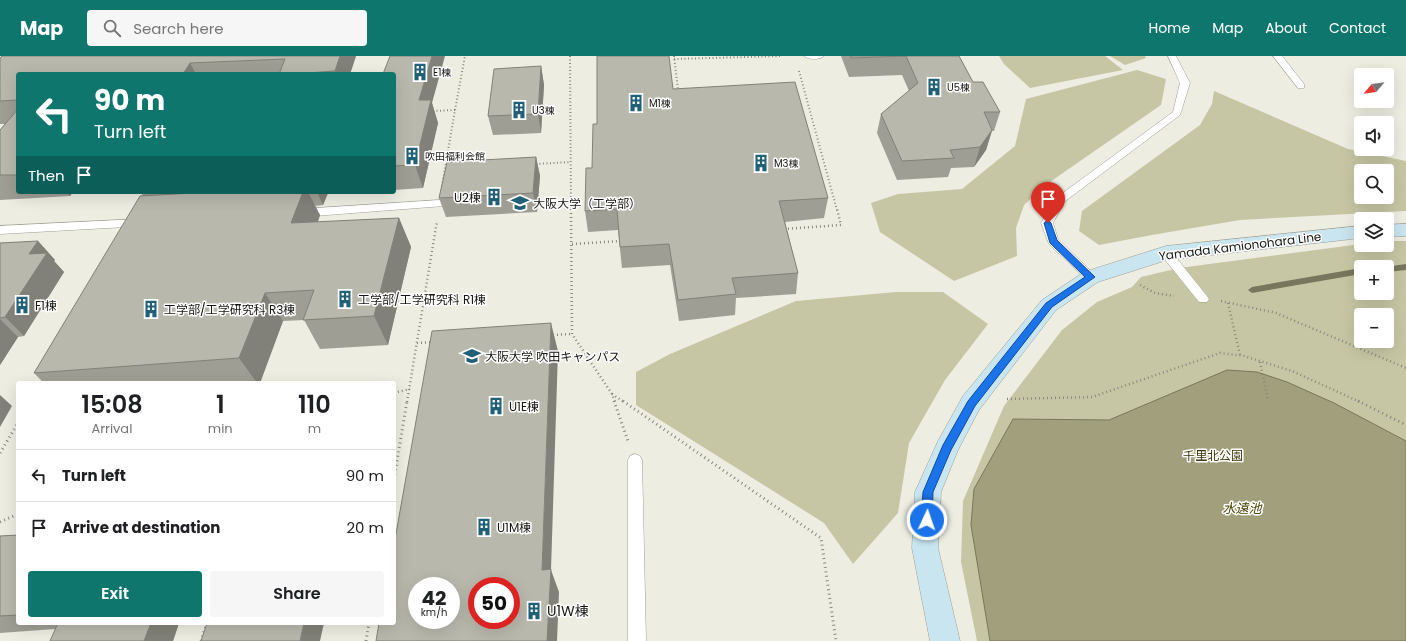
<!DOCTYPE html>
<meta charset="utf-8">
<style>
body{margin:0;font-family:Poppins,"Noto Sans JP",sans-serif;background:#f6f6f6;color:#202124;height:100vh;display:flex;flex-direction:column;font-size:15px;white-space:nowrap}
*{box-sizing:border-box;margin:0}
p{font-size:13px;color:#757577}
.icon{flex:none;width:22px;height:22px;fill:none;stroke:currentColor;stroke-width:2;stroke-linecap:round;stroke-linejoin:round}
.map{position:relative;flex:1;overflow:hidden}
.panel{position:absolute;left:16px;top:325px;width:380px;height:244px;display:flex;flex-direction:column;background:#fff;border-radius:4px;box-shadow:0 4px 16px #0002}
.panel>*{flex:none}
.top-card{position:absolute;left:16px;top:16px;width:380px;height:122px;border-radius:4px;box-shadow:0 4px 16px #0002;background:#0f766e;color:#fff;overflow:hidden}
.needle{width:26px;rotate:241deg}
.tools{position:absolute;left:1354px;top:12px;display:grid;gap:8px}
.tools a{display:grid;place-items:center;width:40px;height:40px;border-radius:4px;background:#fff;box-shadow:0 4px 16px #0002;font-size:20px}
.speed{position:absolute;left:408px;top:521px;display:flex;gap:8px;font-size:20px;font-weight:700;text-align:center}
.speed>*{display:grid;place-content:center;width:52px;height:52px;border-radius:50%;background:#fff;box-shadow:0 4px 16px #0002;line-height:1}
.speed small{font-size:10px;font-weight:400}
.speed .limit{border:6px solid #d22;background:#fff;color:#111}
.pin{position:absolute;display:grid;place-items:center;width:34px;height:34px;color:#fff;margin:-41px -17px;border-radius:50% 50% 50% 0;rotate:-45deg;box-shadow:0 0 4px #0007}
.pin .icon{rotate:45deg}
.me{position:absolute;width:44px;margin:-22px;rotate:3deg;stroke-linejoin:round;filter:drop-shadow(0 0 3px #0008)}
.turn{display:flex;align-items:center;gap:14px;height:84px;padding:0 12px;font-size:18px}
.turn .icon{width:52px;height:52px;stroke-width:2.5}
.turn b{display:block;font-size:28px;line-height:34px}
.then{display:flex;align-items:center;height:38px;padding:0 12px;background:#0003;gap:8px;font-size:15px}
.eta{display:flex;justify-content:space-evenly;align-items:center;height:68px;text-align:center}
.eta b{font-size:24px;font-weight:600;line-height:28px}
.button{display:flex;gap:8px;margin-top:auto;padding:8px 12px}
.button a{flex:1;height:46px;border-radius:4px;background:#0f766e;color:#fff;font-size:16px;font-weight:600;line-height:46px;text-align:center}
.button a+a{background:#f6f6f6;color:#202124}
ul{padding:0;list-style:none}
li{display:flex;align-items:center;gap:12px;height:52px;padding:0 12px;border-top:1px solid #e0e0e0}
li div{flex:1}
li b{display:block;font-size:15px}
li em{font-style:normal}
header{display:flex;align-items:center;gap:24px;box-sizing:border-box;height:56px;padding:0 20px;background:#0f766e;color:#fff}
header strong{font-size:19px}
nav{display:flex;gap:22px;margin-inline-start:auto;font-size:14px}
.search{width:280px;height:36px;background:#f6f6f6;display:flex;align-items:center;gap:10px;box-sizing:border-box;padding:0 14px;border-radius:4px;color:#757577;font-size:15px}
.map>svg:first-child{display:block}
.green{fill:#c7c6a4;fill-rule:evenodd}
.water{fill:#a2a07c;stroke:#78765c}
.lines{fill:none;stroke-linecap:round;stroke-linejoin:round}
.stream{fill:#78765c;fill-rule:evenodd}
.service-casing{stroke:#9e9e93;stroke-width:1}
.secondary-casing{stroke:#9e9e93;stroke-width:1}
.path-far2{stroke:#888780;stroke-width:2;stroke-dasharray:1 2.5;stroke-linecap:butt}
.path-far1{stroke:#888780;stroke-width:2.5;stroke-dasharray:1 3;stroke-linecap:butt}
.path{stroke:#888780;stroke-width:3;stroke-dasharray:1 3.5;stroke-linecap:butt}
.service{fill:#fff;fill-rule:evenodd}
.secondary{fill:#c9e5f0;fill-rule:evenodd}
.wall{fill:#9f9e95}
.shaded-wall{fill:#828179}
.building{fill:#b9b8ad;stroke:#828179;fill-rule:evenodd}
.route{fill:#1a73e8;stroke:#114b97}
.labels{text-anchor:middle;dominant-baseline:central;stroke-width:3;stroke-linejoin:round;paint-order:stroke}
.far-poi-label{font-size:10px;fill:#151511;stroke:#fff;text-anchor:start}
.poi-label{font-size:12px;fill:#151511;stroke:#fff;text-anchor:start}
.street-label{font-size:12px;fill:#151511;stroke:#fff}
.park-label{font-size:12px;fill:#3a3708;stroke:#fff}
.water-label{font-size:13px;font-style:italic;fill:#484300;stroke:#fff}
.near-poi-label{font-size:14px;fill:#151511;stroke:#fff;text-anchor:start}
</style>
<header>
<strong>Map</strong>
<div class="search"><svg class="icon" aria-label="search" viewBox="0 0 24 24"><circle cx="10" cy="10" r="6"/><path d="M15 15l6 6"/></svg>Search here</div>
<nav><a>Home</a><a>Map</a><a>About</a><a>Contact</a></nav>
</header>
<div class="map">
<svg width="1406" height="585" viewBox="0 0 1406 585">
<rect width="100%" height="100%" fill="#eeede2"/>
<!-- green -->
<path class="green" d="M999,0h106l18,14 -93,18 -26,-24z
M1110,0h35l1,2 -21,7z
M1137,14l29,9 -5,26 -114,79 -23,21 -8,23 1,28 -63,25 -74,-49 -9,-29 27,-9 64,-5 53,-43 11,-47z
M1214,35l134,58 58,12v50l-166,9 -88,15 -53,10 -20,-14 3,-20 118,-86 12,-21zM1361,115h26v26h-26z
M1387,185h19v400h-429l-16,-79 2,-61 41,-95 58,-76 35,-28 35,-15 9,-10 38,-9 182,-24 26,1zM1361,211h26v26h-26zM1361,259h26v26h-26z
M896,236h47l45,32 -43,56 -36,63 -11,70 -45,51 -29,-41 -188,-118v-33l34,-18 126,-53z"/>
<!-- water -->
<path class="water" d="M1227,314l30,2 30,10 47,21 72,38v200h-416l-19,-116 3,-36 39,-70 96,1z"/>
<g class="lines">
<!-- stream -->
<path class="stream" d="M1406,208v6l-19,2v-5h-2z
M1361,212v6l-109,19 -4,-3 4,-3z"/>
<!-- service casing -->
<g class="service-casing">
<path id="service" d="M804,0h20c-4,4 -16,4 -20,0z
M1168,0h8l14,27 -10,32 -116,87 -11,21 5,16 39,38 -2,3h-8l-38,-36 -8,-21 15,-25 117,-86 7,-29z
M1273,0h9l22,28v4h-6z
M440,144l4,2 1,2 -1,2 -143,11 -6,-4 6,-4z
M140,163l6,4 -2,3 -144,8v-8z
M1166,193l4,1 37,46 2,3 -2,3h-8l-37,-46 -2,-3z
M635,398l5,2 2,4 4,181h-18v-181l2,-4z"/>
</g>
<!-- secondary casing -->
<g class="secondary-casing">
<path id="secondary" d="M1406,168v12l-19,1v-12z
M1361,170v12l-194,22 -69,22 -42,28 -77,100 -21,40 -17,42 -3,56 22,93h-30l-18,-93 3,-56 23,-51 25,-45 79,-96 42,-28 82,-26z"/>
</g>
<!-- path-far2 -->
<path class="path-far2" d="M570,0l1,154
M674,0l4,34
M674,3l108,-3
M799,15l38,139
M455,54l10,-54
M433,55l22,-1 -13,76
M536,108l35,-2"/>
<!-- path-far1 -->
<path class="path-far1" d="M571,153l1,125 40,60 3,8
M784,173l57,-4 -4,-16
M572,188l49,-3
M1140,229l15,8 19,3
M1221,245l55,12 130,55
M1228,247l12,52
M553,279l19,-1
M417,287l15,-1
M1260,306l8,39
M394,337l16,-4
M612,338l12,8
M1007,343l85,-2 128,-44 24,3 48,15 68,31
M407,346l30,-181"/>
<!-- path -->
<path class="path" d="M614,345l14,40
M623,345l198,137 15,103
M1358,345l48,24
M0,397l18,-30
M394,423l13,-78
M0,466l18,-8
M201,585l6,-18
M366,585l3,-18"/>
<!-- service -->
<use href="#service" class="service"/>
<!-- secondary -->
<use href="#secondary" class="secondary"/>
</g>
<!-- wall -->
<path class="wall" d="M2,0h354l-6,18h-332v118h57h-2l-3,4 -70,4v-70l5,-6h-5v-66z
M841,0h118l14,26 27,30 -6,19h-2l-6,19 -12,17 -23,1 -3,9 -51,3 -20,-47 4,-19 28,-23 -7,-16 -53,2z
M541,10l3,19 -3,48 -48,2 -5,-19z
M394,18l38,29 6,20 -15,65 -29,2z
M673,33l155,109 -4,20 -39,4 13,51 -2,21 -60,4 -1,17 -56,6 -9,-56 -48,3 -4,-38 -30,2 -3,-21 7,-43 5,-44z
M536,101l4,19 -3,36 -91,5 -7,-19z
M140,136h204l-16,1 -5,12 -8,1 5,9 -2,7 81,-4 12,29 -23,98 -68,4 -16,-29 -21,1 -23,62h-216l-10,-10 109,-177z
M38,185l17,19 -1,1 10,11 -40,64 -6,1 -18,28v-122z
M18,479v88h161l-6,18 -118,-12 -55,4v-97z"/>
<!-- shaded-wall -->
<path class="shaded-wall" d="M340,0h16l-6,18h-14l-1,-3z
M432,0h13l-13,47 6,20 -15,65 -8,-23 4,-65z
M190,7l6,11h-13z
M541,10l3,19 -3,48 -3,-19z
M992,74l-6,20 -12,17 6,-20z
M536,101l4,19 -3,36 -4,-19z
M66,136h7l-3,4z
M303,136h5l12,23 -13,37 -16,-29z
M317,136h11v1l-5,12z
M399,162l12,29 -23,98 -14,-29z
M38,185l17,19 -1,1 10,11 -40,64 -19,-19 24,-63z
M265,237l18,28 -23,62h-3l-18,-25z
M0,263l18,18 -18,28z
M551,267l7,28 -7,219 8,22 -2,49h-10l-5,-71z
M0,339l12,11 -12,21z
M151,567h28l-6,18h-29z
M304,567h20l-4,18h-20z"/>
<!-- building -->
<path class="building" d="M2,0h338l-5,15 -42,3h-14l6,-15 -95,4 -7,11h-165v26l-18,1v-43z
M390,0h42l-13,44h12l-16,65 -21,1v-92h-11z
M597,0h72l4,33 122,-7 33,116 -49,3 19,72 -66,5 4,16 -58,6 -9,-56 -49,3 -3,-38 -32,2 1,-43h6l1,-44h4z
M851,0h108l14,26h10l17,30h-16l8,18 -12,17 -30,3 4,8 -52,3 -21,-47 37,-31 -12,-27 -55,2z
M541,10l-3,48 -50,2 6,-47z
M18,53v66h-18v-45z
M536,101l-3,36 -94,5 8,-36z
M211,136h92l-12,31 108,-5 -25,98 -71,4 11,-30 -49,3 -26,65 -205,15 106,-177z
M38,185l-9,13 18,-1 -42,64 -5,1v-75z
M551,267l-9,247 9,-1 -4,72h-171l3,-18h15v-78l38,-214zM417,530h34v34h-34zM477,530h34v34h-34z
M18,479v80l-18,1v-80z
M58,567h93l-7,18h-94z
M207,567h97l-4,18h-99z"/>
<!-- route -->
<path class="route" d="M1048,164l3,3 6,17 38,37 -43,30 -77,99 -24,44 -18,42 -1,28 -2,3 -3,2 -4,-2 -2,-3 2,-28 20,-47 25,-44 78,-98 39,-26 -35,-34 -6,-20z"/>
<!-- icons -->
<defs>
<g id="building-bare" transform="scale(1.38)"><path d="M-4-6H4V6H1V3H-1V6H-4ZM-2.5-4.3h1.7v1.8h-1.7ZM.8-4.3h1.7v1.8H.8ZM-2.5-1h1.7V.8h-1.7ZM.8-1h1.7V.8H.8Z" fill="#226077" stroke="#fff" stroke-width="2.5" paint-order="stroke"/></g>
<g id="university-bare" transform="scale(1.38)"><path d="M0-5L7-2L0 1L-7-2ZM-4 1L0 2.5L4 1V4Q0 6-4 4Z" fill="#226077" stroke="#fff" stroke-width="2.5" paint-order="stroke"/></g>
</defs>
<g fill-rule="evenodd">
<use href="#building-bare" x="420" y="16"/>
<use href="#building-bare" x="934" y="31"/>
<use href="#building-bare" x="636" y="47"/>
<use href="#building-bare" x="519" y="54"/>
<use href="#building-bare" x="412" y="100"/>
<use href="#building-bare" x="761" y="107"/>
<use href="#building-bare" x="494" y="141"/>
<use href="#university-bare" x="520" y="147"/>
<use href="#building-bare" x="345" y="243"/>
<use href="#building-bare" x="22" y="249"/>
<use href="#building-bare" x="151" y="253"/>
<use href="#university-bare" x="472" y="300"/>
<use href="#building-bare" x="496" y="350"/>
<use href="#building-bare" x="484" y="471"/>
<use href="#building-bare" x="534" y="555"/>
</g>
<g class="labels">
<!-- far-poi labels -->
<g class="far-poi-label">
<text x="433" y="16">E1棟</text>
<text x="947" y="31">U5棟</text>
<text x="649" y="47">M1棟</text>
<text x="532" y="54">U3棟</text>
<text x="425" y="100">吹田福利会館</text>
<text x="774" y="107">M3棟</text>
</g>
<!-- poi labels -->
<g class="poi-label">
<text x="481" y="141" text-anchor="end">U2棟</text>
<text x="533" y="147">大阪大学（工学部）</text>
<text x="358" y="243">工学部/工学研究科 R1棟</text>
<text x="35" y="249">F1棟</text>
<text x="164" y="253">工学部/工学研究科 R3棟</text>
<text x="485" y="300">大阪大学 吹田キャンパス</text>
<text x="509" y="350">U1E棟</text>
<text x="497" y="471">U1M棟</text>
</g>
<!-- street labels -->
<g class="street-label">
<text transform="translate(1240 190) rotate(-7)">Yamada Kamionohara Line</text>
</g>
<!-- park labels -->
<g class="park-label">
<text x="1213" y="399">千里北公園</text>
</g>
<!-- water labels -->
<g class="water-label">
<text x="1242" y="452">水遠池</text>
</g>
<!-- near-poi labels -->
<g class="near-poi-label">
<text x="547" y="555">U1W棟</text>
</g>
</g>
</svg>
<div class="tools">
<a><svg class="needle" viewBox="-14 -14 28 28"><path d="M0-13l5 13h-10z" fill="#e53935"/><path d="M0 13l5-13h-10z" fill="#757577"/></svg></a>
<a><svg class="icon" aria-label="sound" viewBox="0 0 24 24"><path d="M4 9h4l5-4v14l-5-4H4zM17 9q2 3 0 6"/></svg></a>
<a><svg class="icon" aria-label="search" viewBox="0 0 24 24"><circle cx="10" cy="10" r="6"/><path d="M15 15l6 6"/></svg></a>
<a><svg class="icon" aria-label="layers" viewBox="0 0 24 24"><path d="M12 4l9 5-9 5-9-5zM3 14l9 5 9-5"/></svg></a>
<a>+</a>
<a>−</a>
</div>
<div class="speed"><div>42<small>km/h</small></div><div class="limit">50</div></div>
<div class="pin" style="left:1048px;top:167px;background:#d93025"><svg class="icon" aria-label="arrive" viewBox="0 0 24 24"><path d="M6 21V4h12l-3 4 3 4H6"/></svg></div>
<svg class="me" style="left:927px;top:464px" viewBox="-20 -20 40 40"><circle r="17" fill="#1a73e8" stroke="#fff" stroke-width="3"/><path d="M0-11L8 9 0 5-8 9z" fill="#fff"/></svg>
<div class="top-card">
<div class="turn"><svg class="icon" aria-label="left" viewBox="0 0 24 24"><path d="M17 20v-9H6M10 6l-5 5 5 5"/></svg><div><b>90 m</b>Turn left</div></div>
<div class="then">Then<svg class="icon" aria-label="arrive" viewBox="0 0 24 24"><path d="M6 21V4h12l-3 4 3 4H6"/></svg></div>
</div>
<section class="panel">
<div class="eta">
<div><b>15:08</b><p>Arrival</p></div>
<div><b>1</b><p>min</p></div>
<div><b>110</b><p>m</p></div>
</div>
<ul>
<li><svg class="icon" aria-label="left" viewBox="0 0 24 24"><path d="M17 20v-9H6M10 6l-5 5 5 5"/></svg><div><b>Turn left</b></div><em>90 m</em></li>
<li><svg class="icon" aria-label="arrive" viewBox="0 0 24 24"><path d="M6 21V4h12l-3 4 3 4H6"/></svg><div><b>Arrive at destination</b></div><em>20 m</em></li>
</ul>
<div class="button"><a>Exit</a><a>Share</a></div>
</section>
</div>
